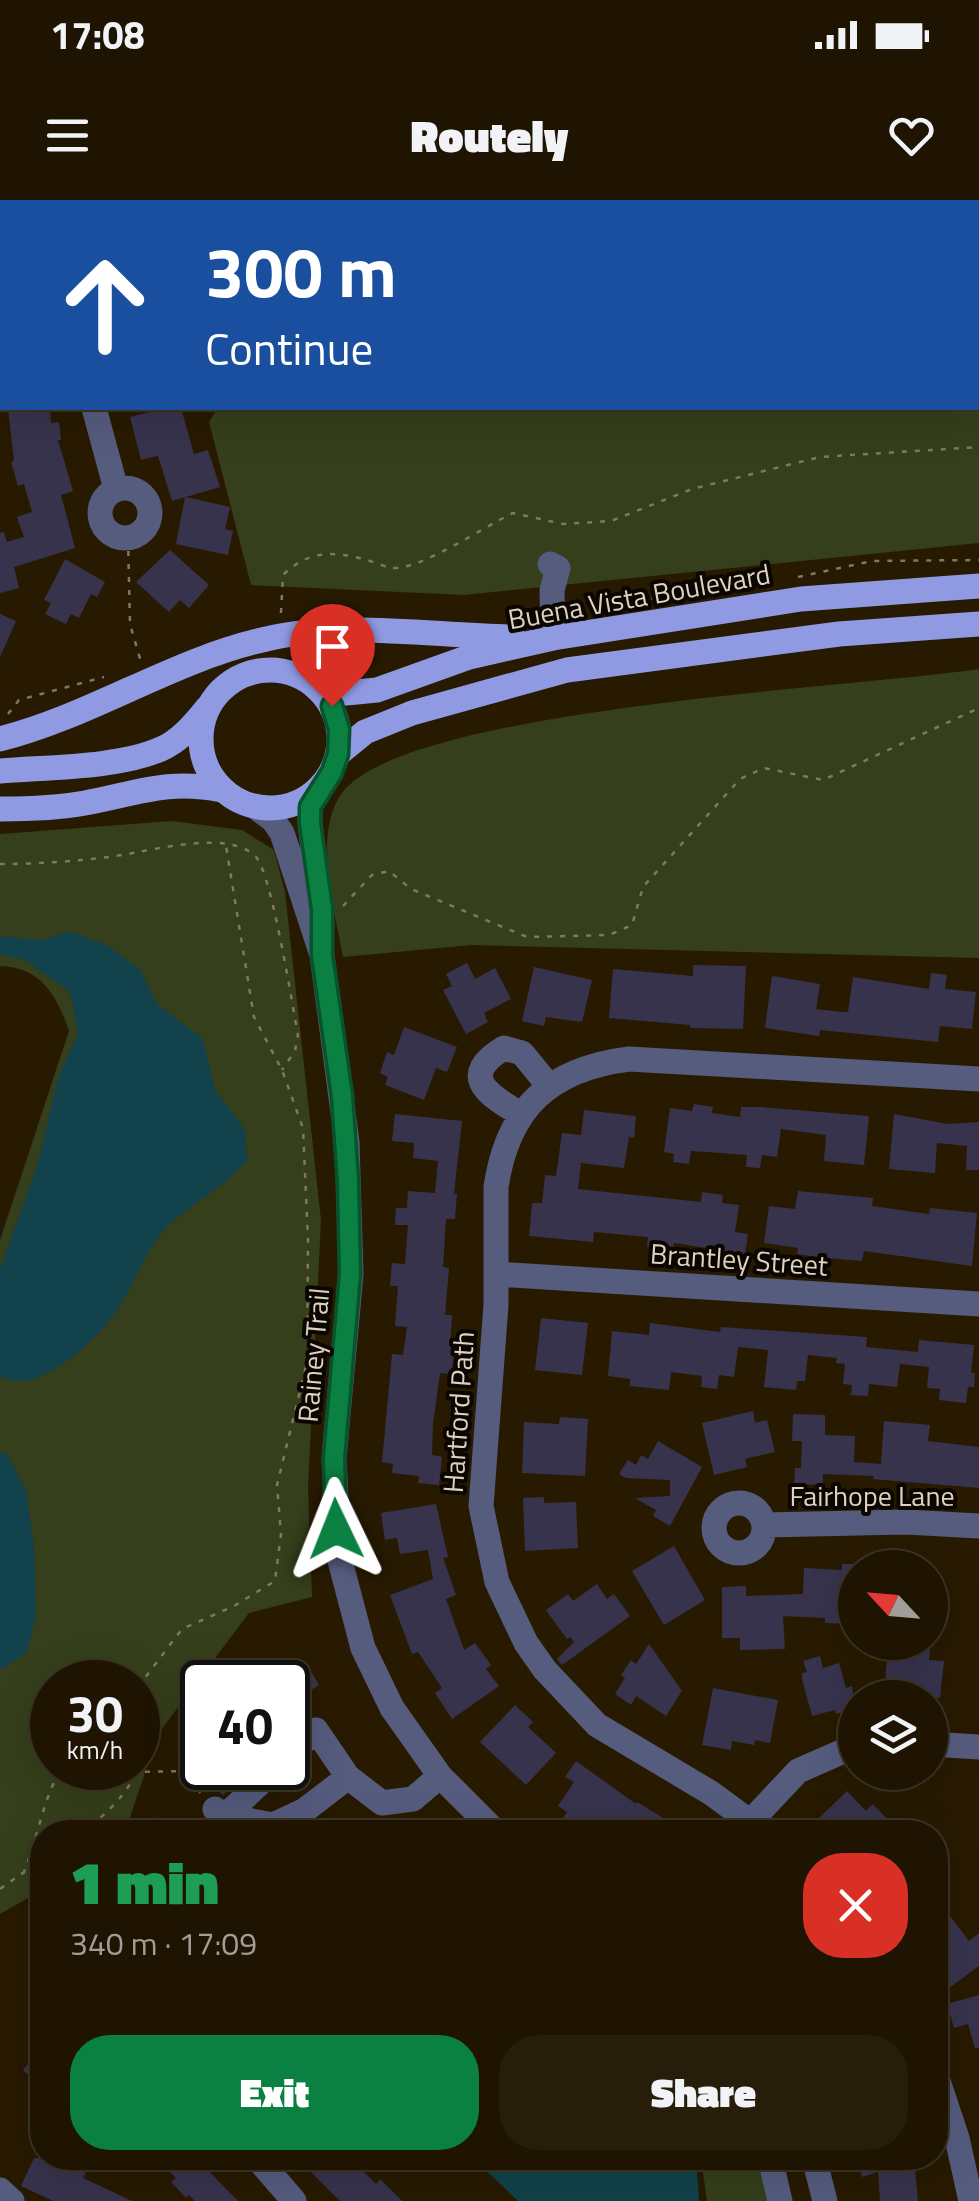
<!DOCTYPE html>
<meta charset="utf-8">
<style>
body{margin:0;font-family:"Titillium Web",sans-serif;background:#261d0b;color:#f1f3f6;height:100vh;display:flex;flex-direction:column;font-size:38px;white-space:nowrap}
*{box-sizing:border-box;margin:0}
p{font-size:32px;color:#a19e99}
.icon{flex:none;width:55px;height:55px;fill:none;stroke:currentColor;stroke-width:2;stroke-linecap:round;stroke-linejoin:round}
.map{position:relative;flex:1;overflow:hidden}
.details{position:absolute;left:30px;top:1620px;width:918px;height:350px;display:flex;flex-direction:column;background:#1e1401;border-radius:40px;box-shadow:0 10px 40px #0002,0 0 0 2px #3c3323}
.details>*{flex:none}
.guide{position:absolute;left:0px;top:0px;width:980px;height:210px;box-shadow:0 10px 40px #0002,0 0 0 2px #3c3323;background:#1a4fa0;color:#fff;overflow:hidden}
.needle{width:65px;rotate:296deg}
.fabs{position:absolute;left:838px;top:1350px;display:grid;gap:20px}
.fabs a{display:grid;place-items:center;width:110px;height:110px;border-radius:50%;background:#1e1401;box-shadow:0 10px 40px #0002,0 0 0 2px #3c3323;font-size:50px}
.speed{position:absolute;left:30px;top:1460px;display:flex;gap:20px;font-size:50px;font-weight:700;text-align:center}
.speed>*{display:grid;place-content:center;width:130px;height:130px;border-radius:50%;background:#1e1401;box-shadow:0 10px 40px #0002,0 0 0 2px #3c3323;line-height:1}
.speed small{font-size:25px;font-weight:400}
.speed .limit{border:5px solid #111;border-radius:15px;background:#fff;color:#111}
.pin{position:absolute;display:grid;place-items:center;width:85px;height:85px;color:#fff;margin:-102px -42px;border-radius:50% 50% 50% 0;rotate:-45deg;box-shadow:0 0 10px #0007}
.pin .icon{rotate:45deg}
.me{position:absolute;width:110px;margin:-55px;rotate:358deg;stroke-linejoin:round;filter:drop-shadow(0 0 8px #0008)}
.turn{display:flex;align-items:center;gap:35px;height:210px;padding:0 40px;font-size:45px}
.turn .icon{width:130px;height:130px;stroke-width:2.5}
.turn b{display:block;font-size:70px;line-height:85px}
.round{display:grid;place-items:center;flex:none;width:105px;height:105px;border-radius:40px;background:#261d0b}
.summary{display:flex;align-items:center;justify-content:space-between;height:170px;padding:0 40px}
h1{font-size:60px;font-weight:800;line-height:75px;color:#1e9e55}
.primary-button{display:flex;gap:20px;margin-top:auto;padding:20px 40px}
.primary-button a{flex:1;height:115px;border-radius:40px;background:#0b8043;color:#fff;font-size:40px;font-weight:800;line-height:115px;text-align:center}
.primary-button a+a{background:#261d0b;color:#f1f3f6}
.status{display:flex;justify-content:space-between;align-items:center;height:70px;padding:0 50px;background:#1e1401;direction:ltr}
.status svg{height:28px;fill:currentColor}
header{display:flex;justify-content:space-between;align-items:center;height:130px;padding:0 40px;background:#1e1401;font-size:45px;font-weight:800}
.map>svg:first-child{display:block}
.green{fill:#353f1b;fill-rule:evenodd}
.water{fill:#12424b}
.building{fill:#37334d}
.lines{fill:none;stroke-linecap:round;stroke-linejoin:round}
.path{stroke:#827763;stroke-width:2.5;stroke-dasharray:5 8;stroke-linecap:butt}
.minor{stroke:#565c7e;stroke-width:25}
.major{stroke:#909ae3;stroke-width:25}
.route-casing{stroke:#07532c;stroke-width:25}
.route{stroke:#0b8043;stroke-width:18}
.labels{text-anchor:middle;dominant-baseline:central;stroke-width:8;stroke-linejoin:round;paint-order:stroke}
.street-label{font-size:28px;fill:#dbd2c3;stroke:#0c0601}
</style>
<div class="status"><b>17:08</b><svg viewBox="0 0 49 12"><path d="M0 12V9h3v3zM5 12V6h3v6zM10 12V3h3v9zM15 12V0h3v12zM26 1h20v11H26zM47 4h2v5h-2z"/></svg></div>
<header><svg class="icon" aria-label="menu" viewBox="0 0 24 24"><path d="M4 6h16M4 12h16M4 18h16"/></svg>Routely<svg class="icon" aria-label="heart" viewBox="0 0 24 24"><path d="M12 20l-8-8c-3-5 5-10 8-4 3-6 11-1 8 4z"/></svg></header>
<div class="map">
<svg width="979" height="2001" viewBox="0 0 979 2001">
<rect width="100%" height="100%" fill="#281a01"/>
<!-- green -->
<path class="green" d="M979,40v303l-515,52 -213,-10 -42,-163 9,-14h760z
M979,469v289l-507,-13 -129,12c-8,-46 -31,-123 -1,-164 63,-85 519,-106 637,-124z
M172,621l70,9 32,20 11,42 36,328 -13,267 4,110 -63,16 -91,121 -33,98h-83v58l-42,24v-674l69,-209c-12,-35 -28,-64 -69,-65v-132zM52,1482h86v86h-86z
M701,1958h60l9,43h-63z"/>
<!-- water -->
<path class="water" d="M70,731l36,14 35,25 15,33 47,36 12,51 30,39 2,31c-26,32 -65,47 -87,75 -17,22 -27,51 -42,74 -19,29 -81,90 -118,67v-106l38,-107 20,-85 20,-45 -8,-41 -45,-32 -25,-6v-18l41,4z
M0,1252l7,2 19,37 8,55 2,69 -9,37 -27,18z
M473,1958h219l5,13 2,30h-181z"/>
<!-- building -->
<path class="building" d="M8,208h42l1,15 8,-1 2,18h-3l15,51 -12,4 14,53 -61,19 5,21 -19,5v-60l4,-1 3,10 17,-5 -7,-20 15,-5 -8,-28 -6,2 -7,-24 3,-1z
M165,208h16l13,46 14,-4 12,37 -34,10 44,10 -5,22 8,2 -5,24 -52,-11 9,-47 -13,4 -14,-45 -17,4 -11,-43z
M170,350l39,35 -20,23 -9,-8 -11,12 -33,-30z
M65,359l40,23 -8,15 -6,-3 -12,24 -8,-4 -5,10 -21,-10 6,-11 -7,-3z
M0,414l16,7 -16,36z
M467,763l8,16 20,-11 16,31 -27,14 4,9 -22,12 -23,-44 9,-4 -6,-12z
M693,765l53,1 -3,63 -53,-1v-3l-81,-7 4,-49 80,7z
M534,767l58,13 -10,42 -36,-5 -2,9 -22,-5z
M931,773l16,2 -2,14 31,3 -4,37 -32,-3 -2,16 -118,-12 -1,6 -54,-8 7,-52 48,8 -4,25 26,3h6l5,-35 76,12z
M404,827l53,20 -10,25 -11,-4 -12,32 -39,-15 3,-8 -8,-4 7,-21 7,3z
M694,904l19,3 -1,6 28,4 1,-10h19l109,9 -5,49 -40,-4 2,-26 -45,-6 -4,28 -15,-2 -2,13 -14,-1 1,-12 -26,-2 -30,-2 -2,13 -16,-2 1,-8 -10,-2 6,-44 22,3z
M584,910l52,6 -2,22 -5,-1 -5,31 -43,-5 -3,26 123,13 1,-10 21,3 -1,8 17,2 -4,27 13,2 -3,20 -71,-11 -1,7 -26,-3 1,-10 -54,-5 -1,10 -64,-6 3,-33h10l3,-28 11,1 6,-43 19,2z
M395,914l67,7 -8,73h3l-2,25h-9l-3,48 6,1 -4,47h7l-2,32 5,1 -4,26 -11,-1 -7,51 -1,31 10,2 -3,28 -21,-2 1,-7 -27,-3 1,-9 -11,-2 10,-108 11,1 4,-28 -12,-1 3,-40h-8l2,-23 13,1 3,-39h-13l1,-17h11l1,-17 27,2 3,-32 -25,-3 1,-15 -22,-2z
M894,914l54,10 31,-2v48h-13l1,-24 -30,-3 -2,30 -46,-4z
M798,991l75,7 -1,8 57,8 1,-6 47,5 -5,53 -108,-15 -2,10 -36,-3 -29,-4 1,-6 -34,-5 5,-37 26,3z
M541,1118l47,5 -6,52 -47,-5z
M650,1123l70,9 1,-5 146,10 -1,10 52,5 1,-12 55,5 -3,28h4l-1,14h-6l-2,16 -27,-3 1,-11 -13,-1 2,-21 -29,-3 -3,23 -28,-3 -1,12 -17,-1 1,-10 -9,-1 2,-20 -9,-1 1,-5 -29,-3 -3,26h-8l-1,9 -32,-3 4,-37 -30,-3 -4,30 -15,-2 -2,14 -16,-2 1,-11 -31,-4 -2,18 -39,-4v-7l-22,-3 4,-45 37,4z
M753,1211l2,12 12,-3 8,32 -30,7 2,8 -33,8 -12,-52z
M793,1214l32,1v20l30,1 -1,26 27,2 3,-43 46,4 -2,16 51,6v41l-106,-9 1,-3 -51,-2v11l-29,-1 1,-16h6l1,-27h-10z
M560,1217l28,2 -3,57 -63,-3 2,-51 35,2z
M658,1241l44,26 -32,59 -17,-10 3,-6 -21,-12 35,-2v-16l-44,-2 -7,-4 9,-14 8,5 5,-10 7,4z
M544,1297v6l32,-1 2,46 -53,3 -2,-53z
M436,1304l12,53 -5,1 13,37 -10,4 18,51 11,-7 16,22 -5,4 13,17 -47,33 -17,-26 7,-5 -24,-36 -6,2 -22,-59 43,-16 -5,-29 -28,4 -3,-16 -12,2 -4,-27z
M674,1346l31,54 -41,25 -32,-54z
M842,1364h13v60l-30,-1v-5l-42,-2 2,33 -45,1v-12h-18v-51l24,-1v10l57,-2 1,-26 38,2z
M597,1384l10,15 7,-5 16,22 -68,49 -5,-6 17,-17 -4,-5 -3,2 -21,-29 22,-16 5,7z
M649,1444l33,47 -16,25 -30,-20 -5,9 -16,-11 10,-16 -4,-3 10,-15 5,4z
M907,1445l23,2 -1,13 15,1 -4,37 -56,-3 3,-38 18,2z
M820,1456l3,12 16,-5 7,25 6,-2 3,23 -19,5 -1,-4 -23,6 -10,-37v-6l5,-1 -4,-11z
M306,1463l13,22 -31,20v-30z
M713,1488l65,12 -8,43 -15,-3 -1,5 -22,-4 -1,9 -29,-5z
M515,1505l18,17 -5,5 28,26 -30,32 -46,-43z
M576,1561l60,43 1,-2 49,30h-88l-12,-8 -9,8 -17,-10 7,-10 -9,-6 16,-24 -9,-5z
M194,1568h59l-30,27z
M847,1591l19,20 7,-7 17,18 -10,10h-48l-13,-14z
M935,1696l34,45 10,-8v33l-38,28 -6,-7z
M979,1795v53h-4l-7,-24 -14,4 -7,-24z
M42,1847v40l-19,-17z
M34,1958h44l12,6 -7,14 49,23h-79l-32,-15z
M171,1958h25l42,43h-43l-6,-6 -3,3 -15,-16 5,-4 -13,-13z
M312,1958h38l26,26 4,-5 22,22h-62l-36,-36z
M856,1958h58l4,43h-38l-2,-29 -16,5z"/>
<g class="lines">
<!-- path -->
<path class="path" d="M128,338l2,86 11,38
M798,377l74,-16 107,-1
M626,404l79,-17 66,-6
M281,413l2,-38c26,-26 53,-24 87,-14 6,2 15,6 22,7 29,2 93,-42 121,-55l50,11 48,-3 81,-32 128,-32 159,-10
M8,514l11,-14 85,-23
M0,664c39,0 83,-3 122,-9 32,-5 108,-26 134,2 16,18 36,147 42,178l-3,16 -13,19
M343,706l29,-31 17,-4 22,18 116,48 82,-2 23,-10 11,-38 97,-108 24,-11 59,12 156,-72
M138,1487l44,-58 52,-23 41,-25 6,-47 -4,-49 30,-123 1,-122 -5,-112 -21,-58 -28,-53 -28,-171
M134,1568l3,4 46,-1 17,22
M79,1632c24,-13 44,-34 57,-58
M23,1674c15,-34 19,-75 39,-106
M0,1689l42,-30"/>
<!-- minor -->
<path class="minor" d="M130,2l1,-2
M0,165h2
M94,208l22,81
M100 313a25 25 0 1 1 50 0a25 25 0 1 1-50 0Z
M550,364l8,4 -6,22 1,48
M320,588l-10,19v16l12,102
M257,608l16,12 9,13 40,122 25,187 4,132 -17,184 5,99 24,91 29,60 48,68 56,56
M521,914c-32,-18 -64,-38 -17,-66l18,5 27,33
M496,1074l483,30
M714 1328a25 25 0 1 1 50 0a25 25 0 1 1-50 0Z
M764,1325l142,-3 73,4
M930,1544l49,3
M288,1556l28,-26 32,47 34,26 31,-4 27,-23
M215,1609l10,7 51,-48
M225,1616l48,9 32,-15 43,-33
M750,1622l48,-51 57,-25
M764,1632l-53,-39 -114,-68 -52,-55 -19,-27 -29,-61 -16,-76 15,-201v-118c12,-80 54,-118 133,-128l350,20
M935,1872l22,66 14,63
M257,1958l37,43
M770,1958l10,43
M814,1958l11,43
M0,1990l12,11"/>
<!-- major -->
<path class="major" d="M201 539a69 69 0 1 1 138 0a69 69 0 1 1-138 0Z
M316,487l30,6 31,-3 92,-33 84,-19 248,-39 178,-13
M0,539c91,-23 171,-78 262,-99 80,-20 170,-4 251,-3
M338,554l27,-22 47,-19 155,-43 272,-36 140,-10
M0,571c48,-4 118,-3 161,-22 19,-8 34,-26 46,-41
M0,609c28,0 58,-1 85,-6 53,-10 83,-24 137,-13"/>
</g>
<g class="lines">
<!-- route casing -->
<g class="route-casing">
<path id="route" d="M332,506l7,23 -1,25 -6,18 -22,35v16l12,86v46l20,141 6,85 2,93 -16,184 2,71"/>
</g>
<!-- route -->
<use href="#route" class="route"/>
</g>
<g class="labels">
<!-- street labels -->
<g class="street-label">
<text transform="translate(639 396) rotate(-10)">Buena Vista Boulevard</text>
<text transform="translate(739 1059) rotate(4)">Brantley Street</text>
<text transform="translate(313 1155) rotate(-85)">Rainey Trail</text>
<text transform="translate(458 1212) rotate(-86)">Hartford Path</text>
<text x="872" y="1295">Fairhope Lane</text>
</g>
</g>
</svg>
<div class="fabs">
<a><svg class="needle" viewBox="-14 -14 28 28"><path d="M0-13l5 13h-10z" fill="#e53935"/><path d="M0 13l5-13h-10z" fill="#a19e99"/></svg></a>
<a><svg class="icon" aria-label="layers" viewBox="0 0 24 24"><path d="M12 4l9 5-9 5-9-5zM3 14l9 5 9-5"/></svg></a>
</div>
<div class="speed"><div>30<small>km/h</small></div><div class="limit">40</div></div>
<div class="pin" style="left:332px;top:506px;background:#d93025"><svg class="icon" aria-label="arrive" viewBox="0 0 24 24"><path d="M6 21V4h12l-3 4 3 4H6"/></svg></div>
<svg class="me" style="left:336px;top:1329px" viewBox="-20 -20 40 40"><path d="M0-17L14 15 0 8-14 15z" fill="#0b8043" stroke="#fff" stroke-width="4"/></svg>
<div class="guide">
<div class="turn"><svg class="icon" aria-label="ahead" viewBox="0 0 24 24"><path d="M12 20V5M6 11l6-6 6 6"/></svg><div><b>300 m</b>Continue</div></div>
</div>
<section class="details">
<div class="summary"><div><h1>1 min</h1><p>340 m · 17:09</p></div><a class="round" style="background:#d93025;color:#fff"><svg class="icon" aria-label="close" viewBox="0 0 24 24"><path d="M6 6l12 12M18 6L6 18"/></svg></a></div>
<div class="primary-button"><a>Exit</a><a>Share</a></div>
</section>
</div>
